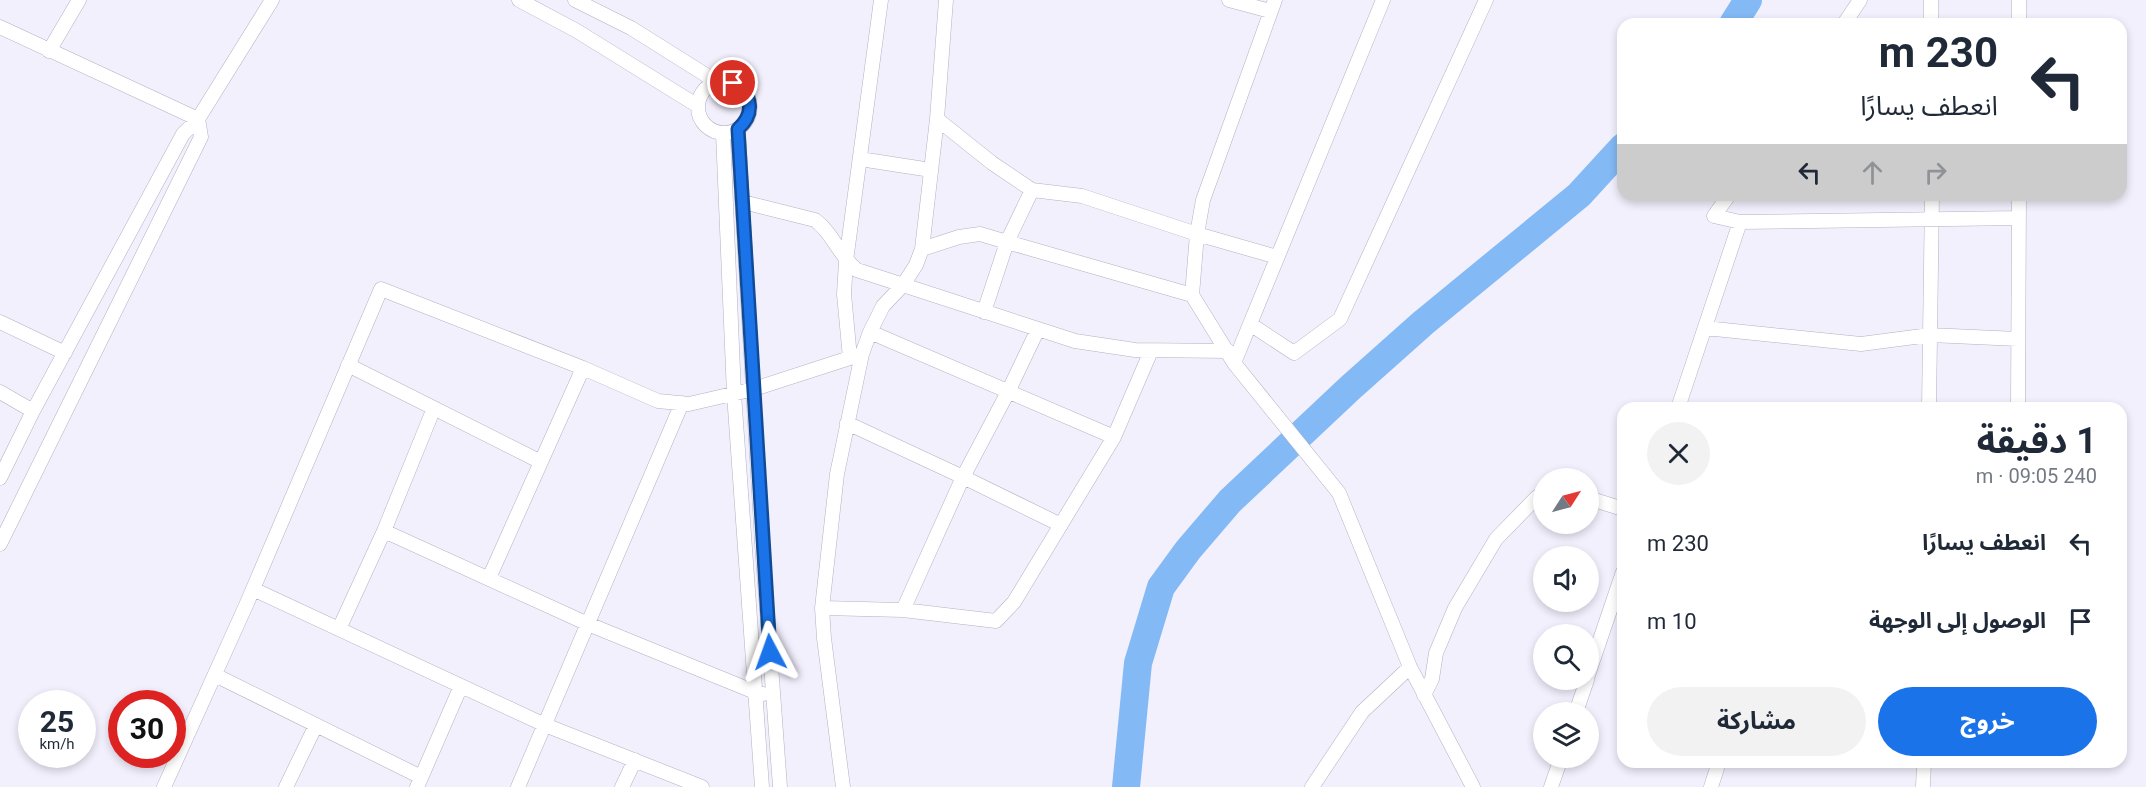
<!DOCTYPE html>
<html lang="ar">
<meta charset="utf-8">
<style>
body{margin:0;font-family:Roboto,"Noto Sans Arabic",sans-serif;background:#f2f2f3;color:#1f2937;direction:rtl;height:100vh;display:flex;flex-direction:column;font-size:22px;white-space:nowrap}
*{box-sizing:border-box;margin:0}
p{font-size:20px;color:#747a83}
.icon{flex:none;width:33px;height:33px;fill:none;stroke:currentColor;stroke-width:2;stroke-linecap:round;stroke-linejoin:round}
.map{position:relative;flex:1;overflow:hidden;direction:ltr}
.sheet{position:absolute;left:1617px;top:402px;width:510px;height:366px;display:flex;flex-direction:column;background:#fff;border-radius:18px;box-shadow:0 3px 9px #0003;direction:rtl}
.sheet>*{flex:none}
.hud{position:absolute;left:1617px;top:18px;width:510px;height:183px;border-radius:18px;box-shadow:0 3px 9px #0003;direction:rtl;background:#fff;color:#1f2937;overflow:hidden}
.needle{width:39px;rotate:54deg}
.tools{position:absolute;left:1533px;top:468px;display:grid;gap:12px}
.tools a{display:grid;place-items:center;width:66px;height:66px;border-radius:50%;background:#fff;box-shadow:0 3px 9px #0003;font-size:30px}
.speed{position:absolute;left:18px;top:690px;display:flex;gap:12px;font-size:30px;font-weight:700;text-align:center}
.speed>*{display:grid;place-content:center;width:78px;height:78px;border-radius:50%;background:#fff;box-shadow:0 3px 9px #0003;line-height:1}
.speed small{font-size:15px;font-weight:400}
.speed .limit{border:9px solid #d22;background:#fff;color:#111}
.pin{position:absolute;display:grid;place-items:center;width:51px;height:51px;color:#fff;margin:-26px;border:3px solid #fff;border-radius:50%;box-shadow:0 2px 6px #0007}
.me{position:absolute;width:66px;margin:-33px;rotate:356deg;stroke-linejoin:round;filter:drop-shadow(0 0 4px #0008)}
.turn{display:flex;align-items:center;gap:21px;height:126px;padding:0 30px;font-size:27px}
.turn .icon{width:78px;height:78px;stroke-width:2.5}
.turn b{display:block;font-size:42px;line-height:51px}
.lanes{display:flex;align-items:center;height:57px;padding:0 30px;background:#0003;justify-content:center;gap:30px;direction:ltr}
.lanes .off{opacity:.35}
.round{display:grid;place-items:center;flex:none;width:63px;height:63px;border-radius:32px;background:#f2f2f3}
.headline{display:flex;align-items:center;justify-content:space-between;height:102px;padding:0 30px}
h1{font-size:36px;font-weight:700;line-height:45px}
.cta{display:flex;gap:12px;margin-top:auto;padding:12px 30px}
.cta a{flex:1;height:69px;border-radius:36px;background:#1a73e8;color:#fff;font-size:24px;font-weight:700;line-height:69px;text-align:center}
.cta a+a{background:#f2f2f3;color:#1f2937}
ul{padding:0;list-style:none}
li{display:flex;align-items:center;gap:18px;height:78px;padding:0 30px}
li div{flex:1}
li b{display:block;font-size:22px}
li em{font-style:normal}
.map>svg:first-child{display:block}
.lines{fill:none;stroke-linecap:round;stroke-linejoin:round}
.river{stroke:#83b9f4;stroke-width:28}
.street-casing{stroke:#b3b1c0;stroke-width:15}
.street{stroke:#fff;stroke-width:14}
.route-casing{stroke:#114b97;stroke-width:15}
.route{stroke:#1a73e8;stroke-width:10}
</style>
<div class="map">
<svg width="2146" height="787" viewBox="0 0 2146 787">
<rect width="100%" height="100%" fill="#f2f0fd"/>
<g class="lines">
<!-- river -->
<path class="river" d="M1733,24l15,-24
M1126,787l12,-124 23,-76 27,-37 42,-49 120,-113 73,-65 156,-128 44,-48"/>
<!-- street casing -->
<g class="street-casing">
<path id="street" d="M519,0l58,31 121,75
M575,0l56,28 86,54
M946,0l-9,119 55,44 40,27
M1229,0l41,11
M1275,0l-72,200 -6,34 -5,61 42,68 105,130 71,174 63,120
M1931,0v24
M1844,24l16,-24
M2019,24v-24
M0,27l198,92 74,-119
M49,51l30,-51
M698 107a26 26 0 1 1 52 0a26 26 0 1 1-52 0Z
M738,129l24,414 18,244
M723,133l11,261 28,393
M860,159l71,11
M1729,195l-15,21 26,6 279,-4
M743,202l72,18c18,13 24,36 42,50l218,71 60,9 93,1
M922,249l15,-130
M984,312l23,-70 185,53
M0,322l65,31
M1250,324l44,29 46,-34 146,-319
M1705,328l156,16 69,-9 88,4
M870,332l244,105 37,-86
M850,358l-6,-64 2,-33 35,-261
M1234,363l149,-363
M348,365l193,97
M0,392l33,19
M1678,408l62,-186
M1929,408l3,-213
M2018,408l1,-213
M847,423l116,54 98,48
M0,478l33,-67 150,-277 15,-15 3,18 -201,407
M1588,498l35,11
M384,531l204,93 167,68 8,2
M489,578l94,-210
M253,589l292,136 157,62
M822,608l81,2 60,-133 45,-85 30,-63
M903,610l93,11 18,-19 100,-165
M339,629l45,-98 50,-123
M215,675l206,102
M1588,675l35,-103
M1424,695l8,-16 4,-26 19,-45 41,-69 41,-42 7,-2
M1576,712l11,-32
M164,787l83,-184 134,-314 202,79 75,33 31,3 65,-15 108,-35 8,-22 13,-26 20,-21 13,-20 6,-16 37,-12 21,-3 27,8 25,-52 50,6 115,38 80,23
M286,787l30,-62
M417,787l44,-101
M518,787l164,-384
M622,787l13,-27
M843,787l-19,-149 -2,-30 15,-134 25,-120
M1312,787l50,-75 48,-45
M1551,787l10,-29
M1711,787l8,-25
M1923,787l1,-25"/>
</g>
<!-- street -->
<use href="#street" class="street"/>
</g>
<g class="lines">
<!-- route casing -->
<g class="route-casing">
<path id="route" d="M733,83c20,11 22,31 5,46l32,523"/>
</g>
<!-- route -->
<use href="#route" class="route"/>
</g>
</svg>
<div class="tools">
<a><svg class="needle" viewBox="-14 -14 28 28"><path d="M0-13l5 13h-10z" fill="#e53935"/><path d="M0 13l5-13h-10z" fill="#747a83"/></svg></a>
<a><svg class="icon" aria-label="sound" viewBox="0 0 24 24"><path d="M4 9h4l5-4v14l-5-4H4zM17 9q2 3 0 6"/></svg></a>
<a><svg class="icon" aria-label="search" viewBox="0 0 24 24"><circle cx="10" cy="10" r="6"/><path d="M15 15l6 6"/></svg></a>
<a><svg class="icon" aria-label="layers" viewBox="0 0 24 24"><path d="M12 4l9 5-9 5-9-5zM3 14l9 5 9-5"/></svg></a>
</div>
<div class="speed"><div>25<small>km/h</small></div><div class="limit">30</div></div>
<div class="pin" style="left:733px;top:83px;background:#d93025"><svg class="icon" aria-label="arrive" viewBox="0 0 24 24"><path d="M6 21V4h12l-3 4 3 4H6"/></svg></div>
<svg class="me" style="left:770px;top:652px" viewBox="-20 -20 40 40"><path d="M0-17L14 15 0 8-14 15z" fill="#1a73e8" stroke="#fff" stroke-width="4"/></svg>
<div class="hud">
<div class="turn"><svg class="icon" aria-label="left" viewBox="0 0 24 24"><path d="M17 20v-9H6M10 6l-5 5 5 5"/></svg><div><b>230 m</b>انعطف يسارًا</div></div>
<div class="lanes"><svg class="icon" aria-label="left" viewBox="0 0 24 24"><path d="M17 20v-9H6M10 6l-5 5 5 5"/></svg><svg class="icon off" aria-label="ahead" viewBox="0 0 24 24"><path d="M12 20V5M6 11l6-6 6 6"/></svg><svg class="icon off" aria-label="right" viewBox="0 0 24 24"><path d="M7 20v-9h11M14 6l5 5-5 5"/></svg></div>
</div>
<section class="sheet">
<div class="headline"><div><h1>1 دقيقة</h1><p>240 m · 09:05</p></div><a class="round"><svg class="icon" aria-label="close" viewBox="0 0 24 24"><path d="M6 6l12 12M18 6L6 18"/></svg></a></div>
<ul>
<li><svg class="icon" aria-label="left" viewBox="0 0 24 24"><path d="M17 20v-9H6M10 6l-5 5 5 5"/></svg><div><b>انعطف يسارًا</b></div><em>230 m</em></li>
<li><svg class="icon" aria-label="arrive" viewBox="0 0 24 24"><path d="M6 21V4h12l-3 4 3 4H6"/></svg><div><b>الوصول إلى الوجهة</b></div><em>10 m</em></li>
</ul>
<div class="cta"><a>خروج</a><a>مشاركة</a></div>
</section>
</div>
